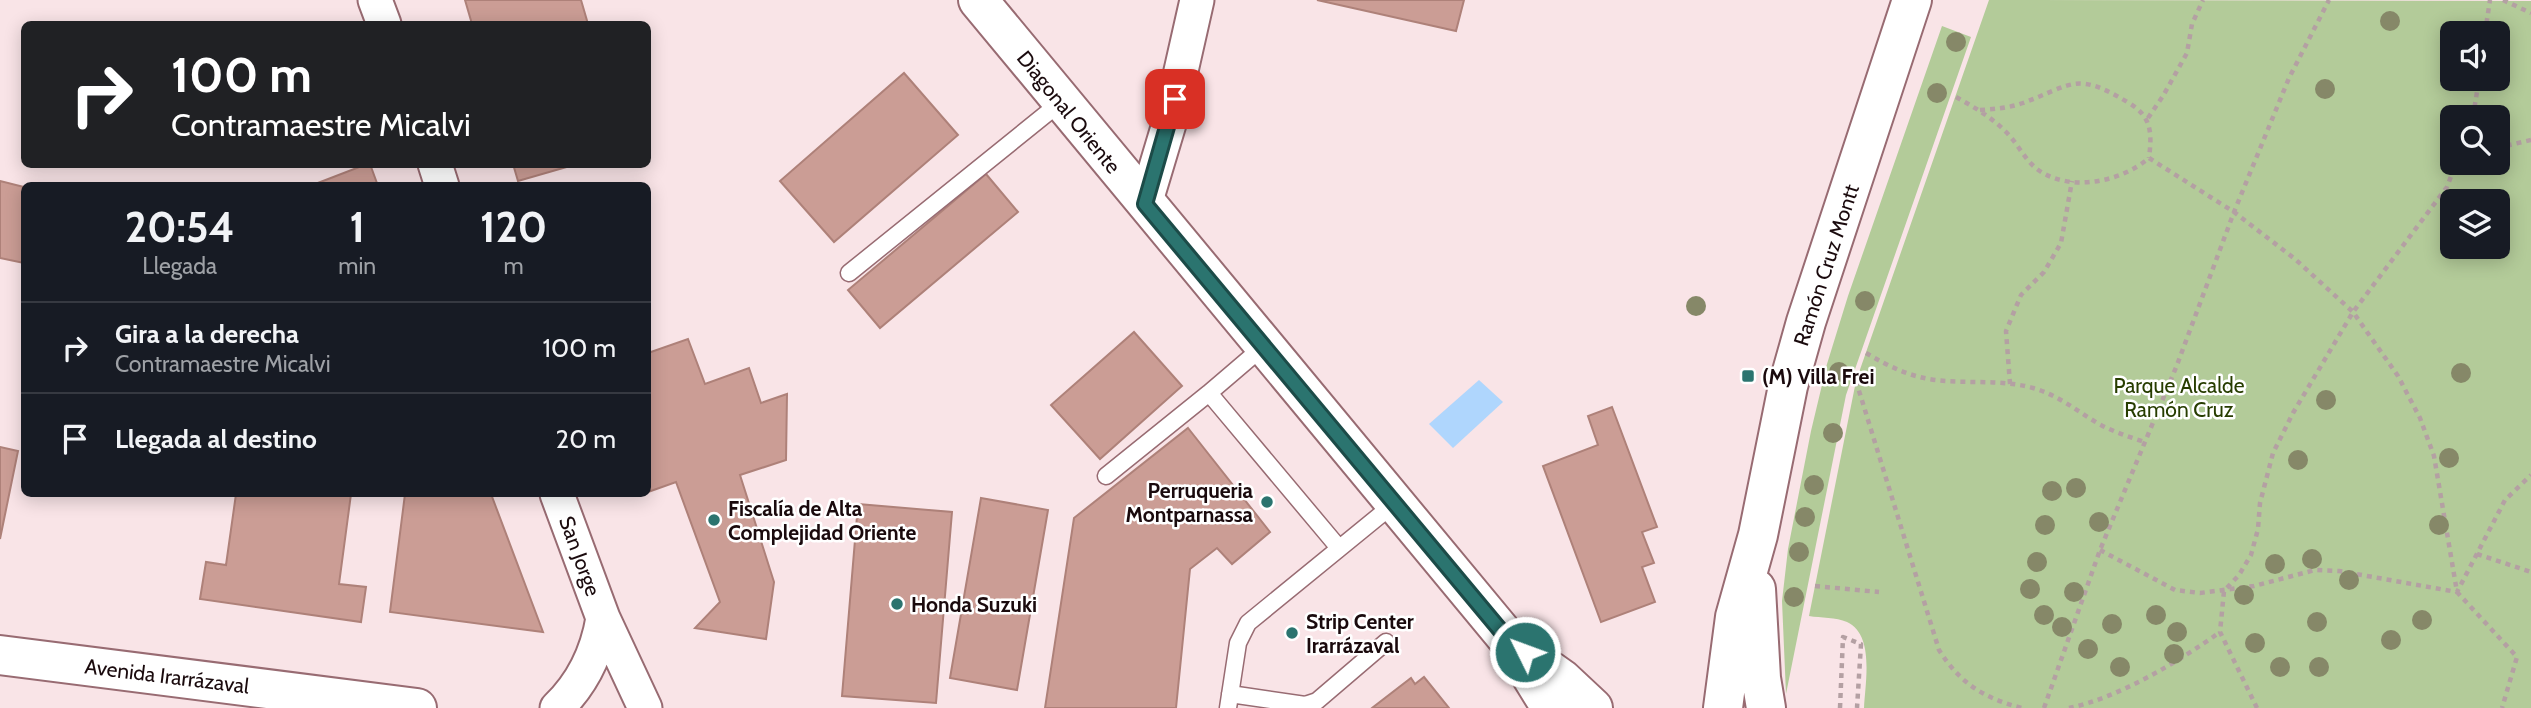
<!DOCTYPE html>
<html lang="es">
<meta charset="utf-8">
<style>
body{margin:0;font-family:Cabin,sans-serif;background:#242831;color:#f1f3f6;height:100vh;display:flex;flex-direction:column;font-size:26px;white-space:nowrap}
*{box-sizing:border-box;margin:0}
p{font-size:23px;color:#9ea1a6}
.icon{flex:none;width:38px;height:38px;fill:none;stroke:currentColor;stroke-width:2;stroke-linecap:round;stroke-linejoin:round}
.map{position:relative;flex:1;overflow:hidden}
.drawer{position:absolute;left:21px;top:182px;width:630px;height:315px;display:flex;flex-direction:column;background:#171b24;border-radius:10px;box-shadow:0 4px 18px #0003}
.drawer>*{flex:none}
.hud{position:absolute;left:21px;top:21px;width:630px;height:147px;border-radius:10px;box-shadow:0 4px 18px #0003;background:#202124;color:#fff;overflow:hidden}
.tools{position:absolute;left:2440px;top:21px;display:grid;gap:14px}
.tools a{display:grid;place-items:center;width:70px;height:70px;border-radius:10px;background:#171b24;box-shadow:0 4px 18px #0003;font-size:35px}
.pin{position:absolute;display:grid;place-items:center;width:60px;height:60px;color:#fff;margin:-30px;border-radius:14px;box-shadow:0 4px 10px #0006}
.me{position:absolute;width:77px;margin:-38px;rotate:312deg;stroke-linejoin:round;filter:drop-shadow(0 0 5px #0008)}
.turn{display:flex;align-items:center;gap:24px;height:147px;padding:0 35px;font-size:32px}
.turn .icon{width:91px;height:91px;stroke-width:2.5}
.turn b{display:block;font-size:49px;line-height:60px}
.eta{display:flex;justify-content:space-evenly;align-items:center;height:119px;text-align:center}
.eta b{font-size:42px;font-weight:700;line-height:49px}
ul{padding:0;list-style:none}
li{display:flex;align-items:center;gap:21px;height:91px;padding:0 35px;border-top:2px solid #363941}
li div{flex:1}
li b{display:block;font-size:26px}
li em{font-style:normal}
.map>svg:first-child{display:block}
.green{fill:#b3cb99;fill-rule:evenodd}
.water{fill:#afd6fd}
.building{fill:#cb9d95;stroke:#ae8179;stroke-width:2}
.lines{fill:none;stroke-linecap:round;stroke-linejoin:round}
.service-casing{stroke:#986b72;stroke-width:19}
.minor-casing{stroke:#986b72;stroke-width:37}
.tertiary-casing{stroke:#986b72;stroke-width:42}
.secondary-casing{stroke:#986b72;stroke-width:42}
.primary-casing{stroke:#986b72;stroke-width:42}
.path{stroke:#b4a0a3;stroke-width:4.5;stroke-dasharray:5 5;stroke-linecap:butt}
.service{stroke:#fff;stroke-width:16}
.minor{stroke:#fff;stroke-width:33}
.tertiary{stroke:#fff;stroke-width:38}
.secondary{stroke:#fff;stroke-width:38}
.primary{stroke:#fff;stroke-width:38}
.tree{fill:#868868}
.route-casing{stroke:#1c4b48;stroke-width:18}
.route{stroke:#2b746f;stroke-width:12}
.poi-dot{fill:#2b746f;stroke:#fff;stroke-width:2.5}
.labels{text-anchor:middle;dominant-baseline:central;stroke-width:5;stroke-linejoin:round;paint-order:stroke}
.street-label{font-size:21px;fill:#1a0a0d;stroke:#fff}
.poi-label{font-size:21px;font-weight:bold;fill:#1a0a0d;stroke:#fff;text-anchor:start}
.park-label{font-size:21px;fill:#273d00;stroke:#fff}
</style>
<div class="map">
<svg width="2531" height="708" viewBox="0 0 2531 708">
<rect width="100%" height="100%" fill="#f9e4e7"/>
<!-- green -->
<path class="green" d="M1989,0l542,1v707h-667c1,-25 11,-73 -17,-86 -11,-5 -26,-4 -38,-6l47,-235zM2452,33h45v46h-45zM2452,117h45v46h-45zM2452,201h45v46h-45z
M1942,26l29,11 -125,358 -60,299 -4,-93 6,-52 23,-118 16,-67 21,-68z"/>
<!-- water -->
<path class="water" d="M1479,380l24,22 -50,46 -24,-24z"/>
<!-- building -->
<path class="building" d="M465,0h116l7,24h-116z
M1317,0h147l-8,31z
M904,73l54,62 -124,107 -54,-61z
M370,164l8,22h-68l57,-22z
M513,164h64l-59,17z
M986,174l32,38 -138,116 -32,-38z
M0,181l24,6v76l-24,-5z
M1134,332l48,54 -82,73 -49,-54z
M688,339l17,45 44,-16 12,35 26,-9 -1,66 -46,15 34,107 -8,57 -71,-11 25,-26 -44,-120 -28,10v-139z
M1612,407l45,120 -15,5 12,31 -12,4 13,35 -54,20 -58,-156 55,-21 -10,-29z
M1188,428l82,104 -38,32 -15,-16 -27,21 -14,139h-131l29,-190z
M0,447l18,4 -18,88z
M236,494h115l-12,90 27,3 -5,35 -161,-23 6,-37 20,3z
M405,494h86l52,138 -153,-20z
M981,498l67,12 -31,180 -67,-12z
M858,504l94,8 -16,191 -94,-7z
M1424,677l25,31h-77l39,-30 4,6z"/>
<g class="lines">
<!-- service casing -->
<g class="service-casing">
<path id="service" d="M849,273l212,-171
M1264,346l-55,47 130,155
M1106,476l103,-83
M1230,694l75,11 12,-4 69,-59
M1228,708l10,-65 10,-20 147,-120"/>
</g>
<!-- minor casing -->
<g class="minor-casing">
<path id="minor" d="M375,0l9,24
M435,164l7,22
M1145,204l24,-80 28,-124
M557,494l46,124 42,90
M557,708c26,-25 40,-54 46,-90"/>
</g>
<!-- tertiary casing -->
<g class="tertiary-casing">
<path id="tertiary" d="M1756,589l5,89 5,30
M1723,708l12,-91 23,-82 30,-149 18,-64 106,-322"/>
</g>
<!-- secondary casing -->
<g class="secondary-casing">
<path id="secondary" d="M978,0l533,643 40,65
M1524,652l38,27 31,29"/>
</g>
<!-- primary casing -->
<g class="primary-casing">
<path id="primary" d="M0,655l417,53"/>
</g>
<!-- path -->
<path class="path" d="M2503,0l28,13
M2485,33l5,-33
M1956,97c18,10 35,20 49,34 12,11 19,28 32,38 32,24 84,13 112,-11l85,54 61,47 58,53 45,64 22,42 14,38 23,136 60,65 -15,51
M1980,110c15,-1 29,-2 43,-7 51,-19 53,-32 106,0 23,14 23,30 20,55
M2473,117l6,-38
M2148,118l15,-22 24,-43 5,-29 11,-24
M2497,148l34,-8
M1866,353c22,13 44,24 70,27 32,4 65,-1 97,8 25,7 44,23 66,36 15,8 30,13 46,18
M1856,381l83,269c21,33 44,48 83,58
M2010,384l-4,-53 15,-36 23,-23 17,-29 11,-62
M2100,550l75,40 25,3 54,-7 61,-16 24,1 118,21 48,-92 26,-25
M2477,554l54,18
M1815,586l64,6
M1840,708l3,-71 18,7 -4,64
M2044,708l56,-158 77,-185 57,-153 55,-134 40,-78
M2069,708c49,-10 111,-47 151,-76
M2257,708l-37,-76 4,-41 15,-16 12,-20 7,-26 2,-26 13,-50 20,-40 60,-101 94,-125 9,-24"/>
<!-- service -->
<use href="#service" class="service"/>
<!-- minor -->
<use href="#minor" class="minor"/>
<!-- tertiary -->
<use href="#tertiary" class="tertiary"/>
<!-- secondary -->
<use href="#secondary" class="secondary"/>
<!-- primary -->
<use href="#primary" class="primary"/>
</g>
<!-- trees -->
<g class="tree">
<circle cx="2390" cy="21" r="10"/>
<circle cx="1956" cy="42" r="10"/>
<circle cx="2325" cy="89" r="10"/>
<circle cx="1937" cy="93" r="10"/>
<circle cx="1865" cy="301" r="10"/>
<circle cx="1696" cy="306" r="10"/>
<circle cx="1839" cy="372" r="10"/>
<circle cx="2461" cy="373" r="10"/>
<circle cx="2326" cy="400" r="10"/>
<circle cx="1833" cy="433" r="10"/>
<circle cx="2449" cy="458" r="10"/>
<circle cx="2298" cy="460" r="10"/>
<circle cx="1814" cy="485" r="10"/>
<circle cx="2076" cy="488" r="10"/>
<circle cx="2052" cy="491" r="10"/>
<circle cx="1805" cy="517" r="10"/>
<circle cx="2099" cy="522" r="10"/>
<circle cx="2045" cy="525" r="10"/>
<circle cx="2439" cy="525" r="10"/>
<circle cx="1799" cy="552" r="10"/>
<circle cx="2312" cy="559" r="10"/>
<circle cx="2037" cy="562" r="10"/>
<circle cx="2275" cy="564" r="10"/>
<circle cx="2349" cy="580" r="10"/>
<circle cx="2030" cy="589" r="10"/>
<circle cx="2074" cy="592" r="10"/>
<circle cx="2244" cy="595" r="10"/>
<circle cx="1794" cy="597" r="10"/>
<circle cx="2044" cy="615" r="10"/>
<circle cx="2156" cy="615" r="10"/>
<circle cx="2422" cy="620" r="10"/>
<circle cx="2317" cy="622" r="10"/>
<circle cx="2112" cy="624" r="10"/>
<circle cx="2062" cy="627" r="10"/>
<circle cx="2177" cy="632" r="10"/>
<circle cx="2391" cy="640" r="10"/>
<circle cx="2255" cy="643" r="10"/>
<circle cx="2088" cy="649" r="10"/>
<circle cx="2174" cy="654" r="10"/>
<circle cx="2120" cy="667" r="10"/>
<circle cx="2280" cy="667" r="10"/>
<circle cx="2319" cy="667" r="10"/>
</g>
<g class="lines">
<!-- route casing -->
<g class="route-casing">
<path id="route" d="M1175,99l-30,105 366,439 14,9"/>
</g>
<!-- route -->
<use href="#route" class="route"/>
</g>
<!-- markers -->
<g class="poi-dot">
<rect x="1741" y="369" width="14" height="14" rx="3.5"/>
<circle cx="1267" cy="502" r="7"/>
<circle cx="714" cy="520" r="7"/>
<circle cx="897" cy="604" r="7"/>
<circle cx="1292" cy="633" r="7"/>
</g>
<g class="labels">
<!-- street labels -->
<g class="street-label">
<text transform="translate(1069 112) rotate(51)">Diagonal Oriente</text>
<text transform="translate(1826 265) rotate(-72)">Ramón Cruz Montt</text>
<text transform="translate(580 556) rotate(70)">San Jorge</text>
<text transform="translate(167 676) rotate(7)">Avenida Irarrázaval</text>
</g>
<!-- poi labels -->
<g class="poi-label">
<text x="1762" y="376">(M) Villa Frei</text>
<text x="1253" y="490" text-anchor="end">Perruqueria<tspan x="1253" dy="24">Montparnassa</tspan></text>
<text x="728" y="508">Fiscalía de Alta<tspan x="728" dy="24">Complejidad Oriente</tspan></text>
<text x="911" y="604">Honda Suzuki</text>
<text x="1306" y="621">Strip Center<tspan x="1306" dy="24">Irarrázaval</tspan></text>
</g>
<!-- park labels -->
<g class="park-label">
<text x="2179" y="385">Parque Alcalde<tspan x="2179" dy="24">Ramón Cruz</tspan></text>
</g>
</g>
</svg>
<div class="tools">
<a><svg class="icon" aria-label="sound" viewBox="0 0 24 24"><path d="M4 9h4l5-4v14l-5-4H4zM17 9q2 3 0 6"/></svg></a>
<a><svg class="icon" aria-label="search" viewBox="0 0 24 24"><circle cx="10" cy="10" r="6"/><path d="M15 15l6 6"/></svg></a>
<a><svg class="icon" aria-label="layers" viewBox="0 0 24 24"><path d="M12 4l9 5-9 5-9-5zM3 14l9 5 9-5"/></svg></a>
</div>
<div class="pin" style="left:1175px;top:99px;background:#d93025"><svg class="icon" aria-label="arrive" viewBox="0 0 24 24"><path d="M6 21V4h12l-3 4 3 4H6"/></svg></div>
<svg class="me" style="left:1525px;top:652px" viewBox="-20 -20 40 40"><circle r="17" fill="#2b746f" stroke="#fff" stroke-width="3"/><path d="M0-11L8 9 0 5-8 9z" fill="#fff"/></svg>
<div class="hud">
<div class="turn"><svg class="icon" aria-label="right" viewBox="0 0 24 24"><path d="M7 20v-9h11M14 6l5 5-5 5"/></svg><div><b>100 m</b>Contramaestre Micalvi</div></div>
</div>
<section class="drawer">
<div class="eta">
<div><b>20:54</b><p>Llegada</p></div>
<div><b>1</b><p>min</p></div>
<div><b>120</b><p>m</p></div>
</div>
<ul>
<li><svg class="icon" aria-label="right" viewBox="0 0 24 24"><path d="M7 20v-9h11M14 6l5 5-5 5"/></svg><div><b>Gira a la derecha</b><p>Contramaestre Micalvi</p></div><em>100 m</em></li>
<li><svg class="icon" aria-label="arrive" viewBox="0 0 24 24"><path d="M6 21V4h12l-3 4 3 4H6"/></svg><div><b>Llegada al destino</b></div><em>20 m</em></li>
</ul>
</section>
</div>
